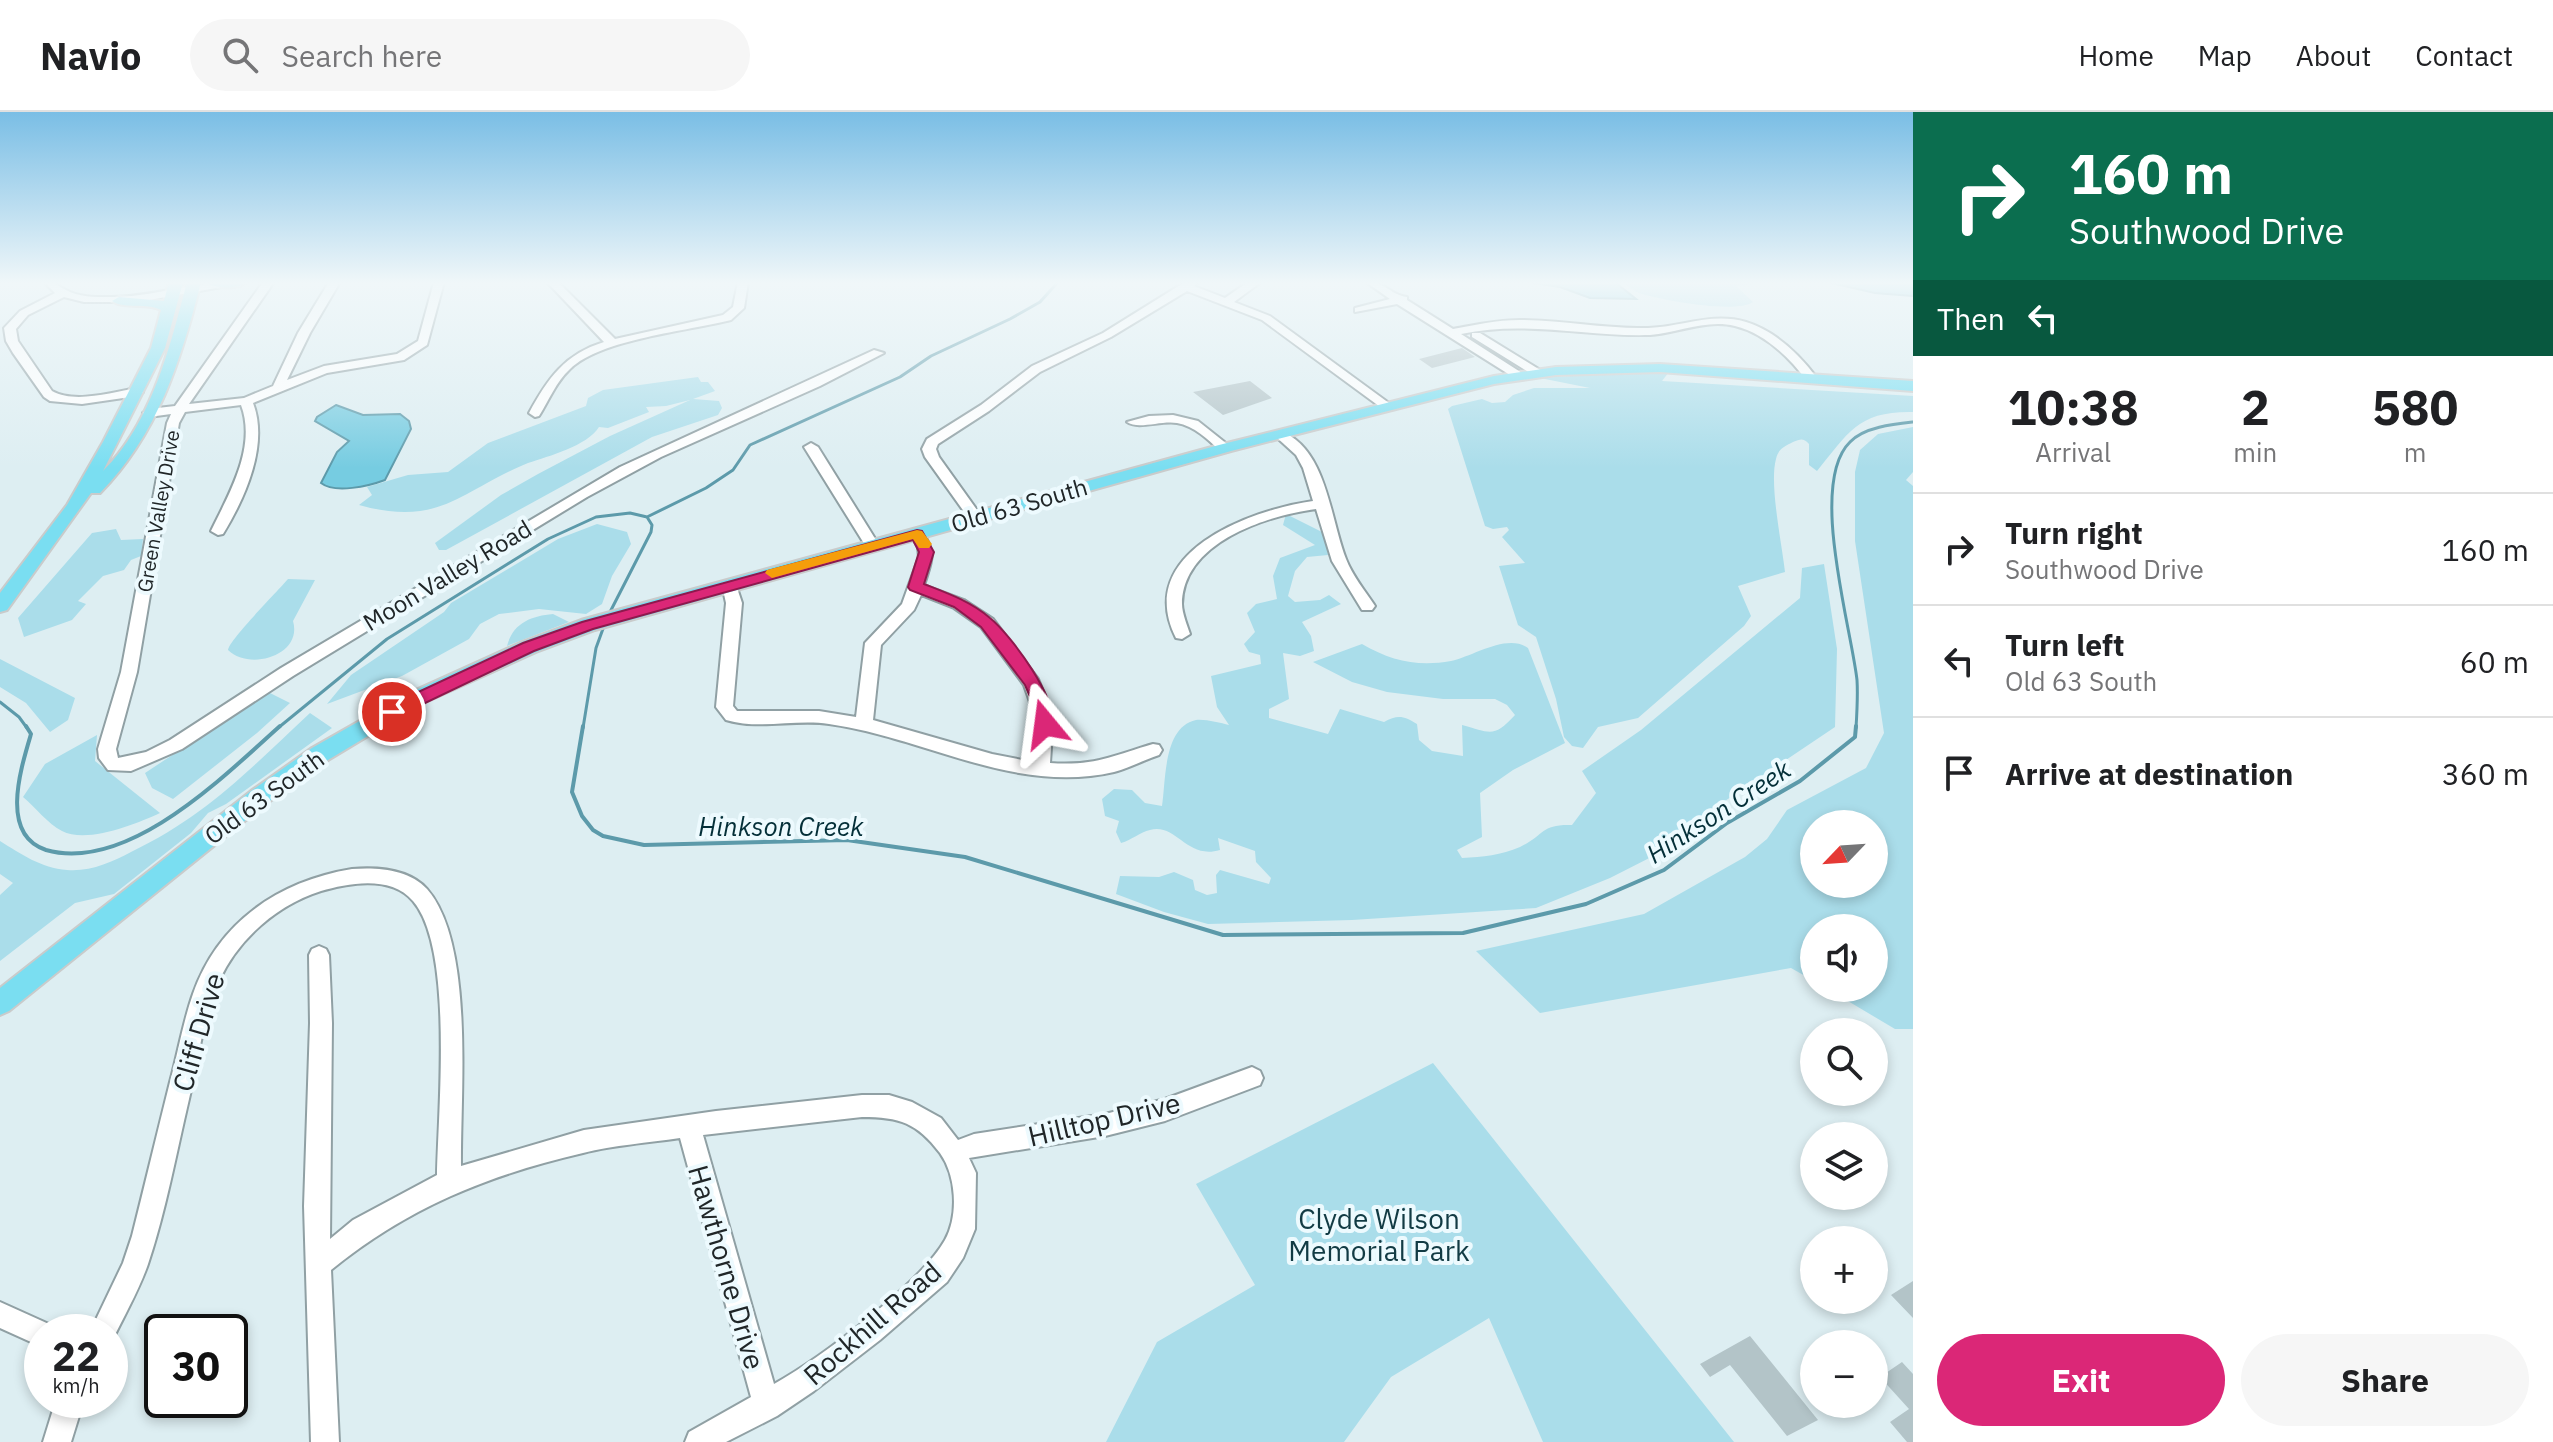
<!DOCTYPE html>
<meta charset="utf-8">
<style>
body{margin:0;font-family:"IBM Plex Sans",sans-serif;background:#f6f6f6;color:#202124;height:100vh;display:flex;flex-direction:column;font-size:30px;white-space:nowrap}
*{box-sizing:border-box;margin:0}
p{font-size:26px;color:#757577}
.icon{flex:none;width:44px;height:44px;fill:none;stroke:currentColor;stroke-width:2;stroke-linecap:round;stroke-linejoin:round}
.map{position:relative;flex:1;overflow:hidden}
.drawer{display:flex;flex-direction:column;background:#fff;width:640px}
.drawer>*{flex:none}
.guide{background:#0b6e4f;color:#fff;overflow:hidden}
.needle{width:52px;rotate:245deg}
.controls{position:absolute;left:1800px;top:698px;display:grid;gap:16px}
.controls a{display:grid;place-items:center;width:88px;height:88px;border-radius:50%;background:#fff;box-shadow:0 4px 12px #0003;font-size:40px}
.speed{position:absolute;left:24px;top:1202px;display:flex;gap:16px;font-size:40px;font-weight:700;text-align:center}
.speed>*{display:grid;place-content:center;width:104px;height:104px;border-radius:50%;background:#fff;box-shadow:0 4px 12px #0003;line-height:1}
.speed small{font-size:20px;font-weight:400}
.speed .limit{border:4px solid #111;border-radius:12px;background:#fff;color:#111}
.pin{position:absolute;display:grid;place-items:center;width:68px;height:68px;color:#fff;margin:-34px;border:4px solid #fff;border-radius:50%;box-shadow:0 2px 8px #0007}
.me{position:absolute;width:88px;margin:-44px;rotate:344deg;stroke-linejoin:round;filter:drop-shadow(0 0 6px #0008)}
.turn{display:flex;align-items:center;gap:28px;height:168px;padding:0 24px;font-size:36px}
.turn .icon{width:104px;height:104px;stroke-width:2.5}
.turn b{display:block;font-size:56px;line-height:68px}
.then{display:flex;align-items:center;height:76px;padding:0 24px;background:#0003;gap:16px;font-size:30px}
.eta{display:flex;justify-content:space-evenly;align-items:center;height:136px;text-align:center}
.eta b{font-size:48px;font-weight:700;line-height:56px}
.primary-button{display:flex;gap:16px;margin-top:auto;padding:16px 24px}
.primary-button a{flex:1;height:92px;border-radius:48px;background:#db2777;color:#fff;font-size:32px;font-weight:700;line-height:92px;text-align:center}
.primary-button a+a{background:#f6f6f6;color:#202124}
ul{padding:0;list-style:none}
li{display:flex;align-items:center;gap:24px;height:112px;padding:0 24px;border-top:2px solid #e0e0e0}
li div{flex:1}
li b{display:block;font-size:30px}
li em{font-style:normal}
header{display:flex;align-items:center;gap:48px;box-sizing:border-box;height:112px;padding:0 40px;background:#fff;border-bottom:2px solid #e0e0e0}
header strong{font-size:38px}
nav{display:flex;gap:44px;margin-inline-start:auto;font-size:28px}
.search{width:560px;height:72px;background:#f6f6f6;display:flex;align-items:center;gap:20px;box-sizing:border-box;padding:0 28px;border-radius:44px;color:#757577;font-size:30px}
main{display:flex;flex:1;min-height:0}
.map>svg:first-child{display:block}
.green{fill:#aaddea;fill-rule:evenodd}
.water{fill:#76cce1;stroke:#5c9aaa;stroke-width:2}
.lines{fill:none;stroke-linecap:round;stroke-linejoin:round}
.stream-far1{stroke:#5c9aaa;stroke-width:3}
.stream{stroke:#5c9aaa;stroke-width:4}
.building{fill:#b3c4c8}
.minor-casing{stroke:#90a0a4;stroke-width:4}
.major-casing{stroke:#c9cbcb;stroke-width:4}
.minor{fill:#fff;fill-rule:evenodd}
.major{fill:#7adef1;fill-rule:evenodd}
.route{fill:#db2777;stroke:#8e194d;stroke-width:2}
.slow{fill:#f59e0b}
.labels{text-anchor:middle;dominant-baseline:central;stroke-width:8;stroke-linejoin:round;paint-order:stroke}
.far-street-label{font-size:20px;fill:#202628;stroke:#edfafe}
.street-label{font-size:24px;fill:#202628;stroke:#edfafe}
.water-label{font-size:26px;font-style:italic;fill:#042f38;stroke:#edfafe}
.near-street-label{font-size:28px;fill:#202628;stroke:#edfafe}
.near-park-label{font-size:28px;fill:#123b44;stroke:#edfafe}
</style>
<header>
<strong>Navio</strong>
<div class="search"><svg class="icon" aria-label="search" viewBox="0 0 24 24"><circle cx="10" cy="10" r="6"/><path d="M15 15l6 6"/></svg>Search here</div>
<nav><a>Home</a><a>Map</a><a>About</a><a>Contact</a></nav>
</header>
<main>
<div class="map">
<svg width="1913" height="1330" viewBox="0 0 1913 1330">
<rect width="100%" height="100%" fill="#ddeef2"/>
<!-- green -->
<path class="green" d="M1620,170h150l-34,4 17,16c-18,12 -90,-2 -111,-8 -8,-2 -14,-9 -22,-12z
M1633,260h36l-7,9 251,15v16c-55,-1 -64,20 -96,59l-8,-6v-21c-6,-6 -8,-5 -16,-2 -8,4 -15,7 -17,17 -7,25 6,85 9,113l-47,14 13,30 -7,10 -106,92 -40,9 -15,21 -11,-2 -8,-9 -8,-38 -20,-62 -18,-12 -19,-59 26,-3 -23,-26 7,-7 -2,-3 -14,2 -8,-3 -37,-117 4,-3 30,-7 10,4 13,-1 8,-7 21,-7h56l-50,-10z
M698,265l3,5h7l7,9 -22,8 26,2 3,7 -4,7 -66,22 -206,113h-7l-4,-7 66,-48 37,-21 72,-38 80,-36 -24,6 -20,1 3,5 -41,16 -9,-1c-12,19 -50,29 -71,36 -67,27 -87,65 -169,42l13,-10 -5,-8 41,-12 40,-3 40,-29 98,-37 2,-8 15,-8z
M1913,315v45l-7,8 7,6v543h-18l-69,-41h48v-60h-60v53l-23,-13 -251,45 -64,-62 168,-37 101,-57 22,-18 20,-29 79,-42 18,-35 -29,-192v-69l5,-22 18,-16zM1814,712h60v60h-60z
M1286,402l40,20 2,21 -21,2 -12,14 -7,25 7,6 25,-2 9,-5 12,9 -39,18 9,14 3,15 -14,5 -17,-3 6,46 -20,10v9l59,16 12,-25 44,13c14,-8 20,-6 33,2l2,16 13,11 31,5 -1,-31c29,8 32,13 53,-10l-8,-10 -12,-6h-52l-56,-7 -35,-10 -39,-20 49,-18c29,17 56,23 89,17 23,-5 56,-28 77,-13l37,95 -52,27 -33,23 2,44 -25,13 5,8c21,-1 39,-3 58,-11 25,-12 20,-23 52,-22l24,-32 -14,-22 59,-41 159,-132 2,-30 22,-4 13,85 -2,78 -119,80 -47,41 -59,30 -74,30 -184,12 -144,4 -44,-12 -48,-18 4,-18 39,1 15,-5 19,8 2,10 12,5 10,-2 -1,-18 4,-5 49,14 2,-6 -15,-16 -1,-11 -37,-13 2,12c-34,10 -43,-27 -70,-20 -10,2 -18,10 -29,13l-5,-11 3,-11 -14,-5 -3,-17 12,-10 18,1 13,13 17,3c4,-25 1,-79 34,-86 10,-1 24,3 33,5l-12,-18 -6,-31 50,-12 -1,-9 -11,-3 -5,-8 11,-12 -8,-19 9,-9 21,-5 -4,-23 7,-18 35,-13 -32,-20z
M597,412l30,8 4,12 -19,32 -10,28 -16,10 -47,-5 -40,5 -19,10 -11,15 -67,37 -75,28 24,-29 93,-63 7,-9 107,-64z
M116,417l5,11 22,-1 -2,17 -10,4 -7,10 -21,6 -25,25 8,3 -14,16 -48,17 -6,-19 74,-85z
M288,467l27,1 -22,41c10,35 -44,50 -65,29 1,-10 49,-58 60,-71z
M553,502l16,8 -62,24c6,-23 24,-30 46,-32z
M0,547l75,39 -7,22 -18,12 -24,-29 -26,-16z
M268,580l22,11 -33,30 -84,66 -21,-11 -7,-15z
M310,601l22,15 -106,76 -18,9 -17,20 -77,61 -39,9 -75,58v-66l13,-12 -13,-9v-33c21,13 41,27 67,29 23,2 45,-8 64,-18 75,-36 119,-83 179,-139z
M97,623l-2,26 65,52c-24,11 -73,31 -98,18 -14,-7 -27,-24 -39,-34l22,-33z
M1433,951l301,379h-191l-54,-124 -98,59 -47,65h-238l51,-100 98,-57 -59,-101z"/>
<!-- water -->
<path class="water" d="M1527,170h88l21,17 -46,-1 -30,-11z
M1827,170h86v14l-38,-3z
M336,293l27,10 37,-1 9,7 2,8 -26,51c-16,6 -50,14 -64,3l16,-31 12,-11 -34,-20 2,-4z"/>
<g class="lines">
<!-- stream-far1 -->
<path class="stream-far1" d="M647,405l59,-29 27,-18 17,-25 150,-68 31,-21 79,-37 30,-17 18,-20
M0,590l19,15 8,11
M278,616l109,-89 161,-100 48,-22 34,-4 17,4 5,8 -1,7 -42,82
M583,616l13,-80 8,-22
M1856,616c1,-16 2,-32 1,-48 -6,-54 -49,-197 -7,-238 14,-15 44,-18 63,-20"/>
<!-- stream -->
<path class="stream" d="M26,614l5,8c-11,37 -31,101 15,116 82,23 178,-74 234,-124
M583,614l-11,66 10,24 11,14 10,6 41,9 203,-5 118,17 258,78 240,-2 123,-29 78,-34 63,-47 73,-42 55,-44 1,-11"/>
</g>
<!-- building -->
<path class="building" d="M1462,236l13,9 -43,11 -13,-9z
M1250,269l22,17 -49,17 -30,-23z
M1913,1169v37l-22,-23z
M1750,1224l68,84 -31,16 -57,-71 -20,12 -10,-13z
M1902,1250l11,12v68h-6l-17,-20 19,-13 -29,-32z"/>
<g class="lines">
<!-- minor casing -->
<g class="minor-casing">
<path id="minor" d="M44,170c12,0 12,3 22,8 12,7 29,7 43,7 43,1 95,-19 135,-14l-106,19h-54l-20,-5 -36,18 -12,14 2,12 34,50c23,13 61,1 85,-3l6,4 -6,4 -55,8 -32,-3 -6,-4 -31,-44 -7,-12 -2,-13 16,-17 35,-18z
M263,170h11l-85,122 55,-6 29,-12 25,-53 31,-51h11l-30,51 -23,47 37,-14 73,-12 21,-13 16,-59h10l-17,63 -23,15 -77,13 -74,30c16,42 -8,95 -30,131l-5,1 -7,-4c18,-37 46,-84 30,-126l-56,7 -6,11 -42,249 -21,77 2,9 28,-6 24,-12 111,-72 339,-201 254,-117 10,3 -64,33 -159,71 -74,40 -294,179 -111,73 -51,22 -23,-1 -9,-12 -1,-9 23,-77 46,-249 4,-9 -22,3 -6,-4 6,-4 26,-3z
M547,170h11l57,57 108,-24 10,-8 5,-25h10l-4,26 -13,12c-43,11 -130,19 -161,49 -14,13 -21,31 -31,47l-4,1 -6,-4c19,-35 36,-59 75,-71z
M1185,170h13l-4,4 31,12 23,-16h13l-27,20 36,14 123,90 -10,3 -121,-89 -75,-29 -76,46 -71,35 -51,39 -51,33 -2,5 3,8 43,60 -2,3h-10l-45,-63 -3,-8 5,-10 54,-34 51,-39 71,-33z
M1366,170c21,0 24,13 41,15v3l46,29c22,-4 43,-9 67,-9 43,0 85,9 128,8 34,-1 64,-16 98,-6 29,9 53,32 71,56l-10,3c-18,-24 -43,-48 -72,-55 -29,-7 -57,7 -85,9 -64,2 -125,-15 -189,-1l61,39 2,3 -6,4 -121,-76 -42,8v-4l35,-9z
M1472,221h8l65,40 -10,3 -63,-39z
M1173,303l25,6 34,27 -12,3c-12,-12 -26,-25 -43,-28 -15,-3 -39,7 -50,-1l22,-6z
M1280,319c47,17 50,88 66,128 6,16 19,32 29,47l-3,4h-10l-30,-49 -16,-52c-50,7 -133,33 -134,95 0,9 5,21 8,30l-8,5 -6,-1c-43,-85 74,-128 137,-137l-10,-33 -7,-13 -22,-20z
M811,331l7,4 61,98 -2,3 -5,1 -7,-4 -61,-98z
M917,418l5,1c15,23 10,29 2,54l40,15 29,19 45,60 15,37 -3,47c45,3 62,-7 103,-19l6,1 3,5 -3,5c-15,5 -30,13 -45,17 -99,23 -190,-35 -285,-48 -34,-5 -70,6 -103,-4l-10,-13 10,-104 -4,-18 3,-3h10l7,21 -9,103 4,5h82l37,6 9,-74 37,-39 17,-47 -1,-10 -8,-13zM921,483l33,13 27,19 43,58 11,31 -2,46 -41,-8 -119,-34 8,-75 33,-35z
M352,757c25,-2 57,0 75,20 48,55 33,206 34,277l123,-36 132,-19 146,-16h27l23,7 29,16 17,22 16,-6 131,-20 60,-15 87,-32 8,4 3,7 -3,7 -95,36 -60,15 -136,22 7,15 -1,56 -12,29 -16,24 -67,58 -66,51 -37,25 -51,26h-41l4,-10 62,-35 -71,-259c-32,5 -66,7 -97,15 -95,22 -176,55 -252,117l8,172h-28l-7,-236 6,-183 -1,-68 3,-6 7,-3 7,3 3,6 3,68 -2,216 23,-19 84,-45c1,-63 17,-227 -24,-274 -22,-26 -64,-18 -92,-10 -44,14 -83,48 -102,90 -16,36 -21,80 -30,118 -13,55 -23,111 -41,165 -9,26 -24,52 -36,77l-2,1v-10h-20l33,-69 9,-27c13,-51 25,-103 38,-154 8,-29 13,-60 23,-88 25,-72 86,-113 159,-125zM862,1005c38,0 55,6 78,36 16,22 19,62 5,87 -24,43 -127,120 -171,144l-71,-249z
M0,1190l51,23 3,7h-12v15l-42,-19z
M56,1288h28l-13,42h-28z"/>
</g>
<!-- major casing -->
<g class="major-casing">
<path id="major" d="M169,170h14l-18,66 -62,123c49,-48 67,-125 84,-189h14c-20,78 -43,152 -101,211h-9l-84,117 -7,2v-19l67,-88 36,-63 48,-94 10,-38c-15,-8 -35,0 -49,-9l7,-4 45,4z
M205,170h39l1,1c-9,7 -32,5 -40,-1z
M1660,252l253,17v10l-253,-19 -104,3 -62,9 -263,67 -636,179 -59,22 -115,52 -93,56 -61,43 -258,208 -9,4v-27l251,-197 61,-43 95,-54 115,-52 59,-22 638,-175 275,-69 62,-9z"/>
</g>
<!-- minor -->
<use href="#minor" class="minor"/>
<!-- major -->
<use href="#major" class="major"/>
</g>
<!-- sky -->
<linearGradient id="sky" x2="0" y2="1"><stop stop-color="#7abee5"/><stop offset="0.48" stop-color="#f0f7f9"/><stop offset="1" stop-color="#f0f7f9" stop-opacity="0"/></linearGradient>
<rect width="1913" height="356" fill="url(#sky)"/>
<!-- route -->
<path class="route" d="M917,418l5,1 12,21 -10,32c23,9 46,17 66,34 20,16 72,85 61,110h-13l-4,-22 -9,-21 -44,-58 -27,-20 -44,-17 -2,-3 11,-35 -6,-12 -320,89 -59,22 -136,65h-12l-3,-4 3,-5 137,-64 59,-21z"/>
<!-- slow -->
<path class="slow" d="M917,418l5,1 10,13 -3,4h-10l-6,-9 -141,39 -7,-5 2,-3z"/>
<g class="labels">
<!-- far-street labels -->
<g class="far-street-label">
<text transform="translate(158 399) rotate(-80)">Green Valley Drive</text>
</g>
<!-- street labels -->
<g class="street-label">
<text transform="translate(1019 393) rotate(-16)">Old 63 South</text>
<text transform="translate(447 463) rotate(-31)">Moon Valley Road</text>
<text transform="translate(264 685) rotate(-36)">Old 63 South</text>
</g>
<!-- water labels -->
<g class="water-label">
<text transform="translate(1718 699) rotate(-33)">Hinkson Creek</text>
<text x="781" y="714">Hinkson Creek</text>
</g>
<!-- near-street labels -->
<g class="near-street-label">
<text transform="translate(198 920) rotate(-74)">Cliff Drive</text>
<text transform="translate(1104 1007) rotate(-13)">Hilltop Drive</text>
<text transform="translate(727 1155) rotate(74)">Hawthorne Drive</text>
<text transform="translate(872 1211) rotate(-41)">Rockhill Road</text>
</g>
<!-- near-park labels -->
<g class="near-park-label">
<text x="1379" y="1106">Clyde Wilson<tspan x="1379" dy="32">Memorial Park</tspan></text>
</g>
</g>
</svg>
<div class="controls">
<a><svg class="needle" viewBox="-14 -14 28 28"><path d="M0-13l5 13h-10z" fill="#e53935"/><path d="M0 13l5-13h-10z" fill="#757577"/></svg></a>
<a><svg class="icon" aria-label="sound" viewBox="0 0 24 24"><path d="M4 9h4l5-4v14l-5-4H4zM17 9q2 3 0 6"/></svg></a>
<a><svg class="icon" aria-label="search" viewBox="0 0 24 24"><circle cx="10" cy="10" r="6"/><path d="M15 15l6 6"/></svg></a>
<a><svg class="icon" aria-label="layers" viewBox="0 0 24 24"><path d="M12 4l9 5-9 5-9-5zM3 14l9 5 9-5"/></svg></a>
<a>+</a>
<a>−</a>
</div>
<div class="speed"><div>22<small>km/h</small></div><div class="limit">30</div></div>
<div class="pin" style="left:392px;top:600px;background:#d93025"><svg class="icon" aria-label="arrive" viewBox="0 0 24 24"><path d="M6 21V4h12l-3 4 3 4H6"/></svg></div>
<svg class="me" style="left:1045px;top:612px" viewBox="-20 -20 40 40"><path d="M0-17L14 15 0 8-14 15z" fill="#db2777" stroke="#fff" stroke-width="4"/></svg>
</div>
<section class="drawer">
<div class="guide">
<div class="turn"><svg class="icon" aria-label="right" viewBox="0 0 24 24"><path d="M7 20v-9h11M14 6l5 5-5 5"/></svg><div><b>160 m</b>Southwood Drive</div></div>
<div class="then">Then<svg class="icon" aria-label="left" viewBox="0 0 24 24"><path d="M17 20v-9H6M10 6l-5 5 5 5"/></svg></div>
</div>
<div class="eta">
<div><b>10:38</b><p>Arrival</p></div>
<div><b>2</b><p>min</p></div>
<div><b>580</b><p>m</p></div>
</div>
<ul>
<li><svg class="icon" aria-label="right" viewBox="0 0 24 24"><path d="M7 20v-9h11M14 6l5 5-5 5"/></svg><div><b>Turn right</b><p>Southwood Drive</p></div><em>160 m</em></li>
<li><svg class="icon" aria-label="left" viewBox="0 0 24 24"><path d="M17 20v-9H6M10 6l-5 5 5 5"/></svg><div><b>Turn left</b><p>Old 63 South</p></div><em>60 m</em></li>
<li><svg class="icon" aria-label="arrive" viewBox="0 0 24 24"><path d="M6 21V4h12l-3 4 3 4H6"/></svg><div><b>Arrive at destination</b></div><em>360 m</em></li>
</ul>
<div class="primary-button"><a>Exit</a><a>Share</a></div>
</section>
</main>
